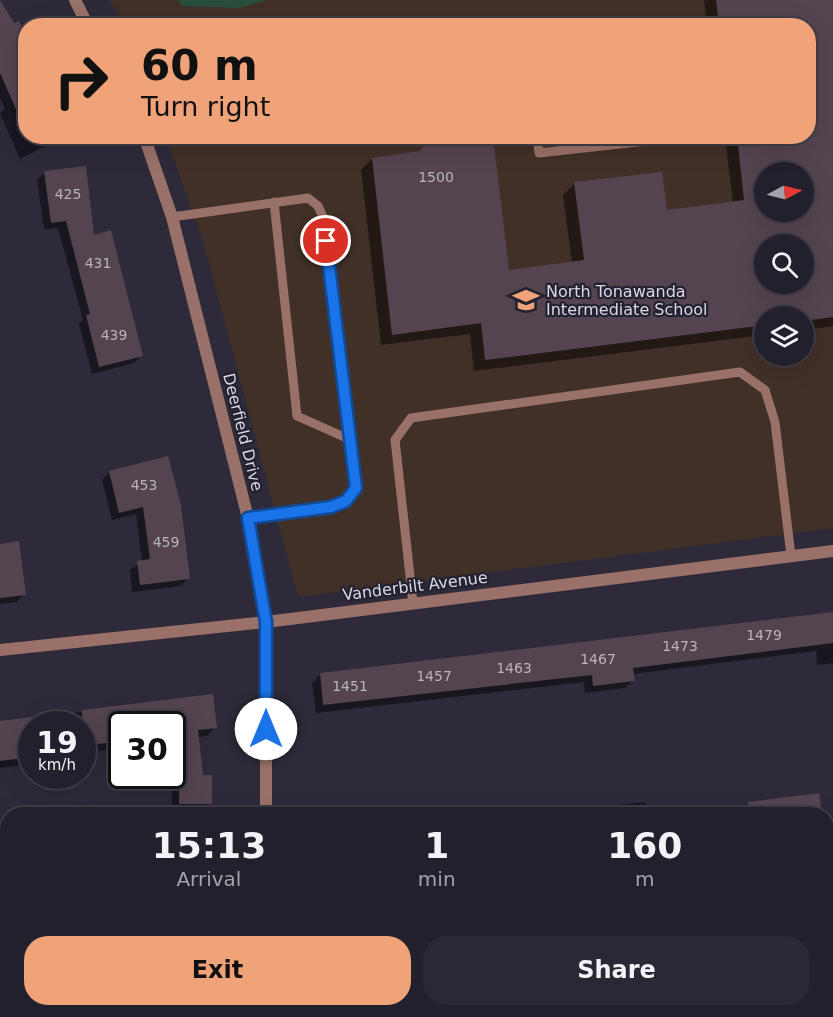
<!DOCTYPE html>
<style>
body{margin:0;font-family:"DejaVu Sans",sans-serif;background:#2a2834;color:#f1f3f6;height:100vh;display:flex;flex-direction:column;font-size:22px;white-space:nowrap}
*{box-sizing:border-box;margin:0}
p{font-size:20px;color:#a2a3a9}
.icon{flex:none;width:33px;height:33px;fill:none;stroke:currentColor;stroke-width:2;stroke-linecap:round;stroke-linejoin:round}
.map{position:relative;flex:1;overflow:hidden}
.side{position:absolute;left:0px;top:807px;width:834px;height:210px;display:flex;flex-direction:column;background:#22202c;border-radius:24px 24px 0 0;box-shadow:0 6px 24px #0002,0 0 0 2px #3f3e48}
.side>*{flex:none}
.top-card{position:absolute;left:18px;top:18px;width:798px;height:126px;border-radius:24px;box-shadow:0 6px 24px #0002,0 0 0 2px #3f3e48;background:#f0a279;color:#111;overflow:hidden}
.needle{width:39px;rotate:83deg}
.buttons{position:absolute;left:754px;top:162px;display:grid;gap:12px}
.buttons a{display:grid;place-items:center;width:60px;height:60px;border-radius:50%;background:#22202c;box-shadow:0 6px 24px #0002,0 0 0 2px #3f3e48;font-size:30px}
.speed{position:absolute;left:18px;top:711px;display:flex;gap:12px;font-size:30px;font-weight:700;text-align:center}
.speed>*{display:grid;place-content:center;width:78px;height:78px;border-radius:50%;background:#22202c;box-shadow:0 6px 24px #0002,0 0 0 2px #3f3e48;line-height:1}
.speed small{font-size:15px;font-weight:400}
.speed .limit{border:3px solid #111;border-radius:9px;background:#fff;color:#111}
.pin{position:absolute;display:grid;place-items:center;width:51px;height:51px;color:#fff;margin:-26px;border:3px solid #fff;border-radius:50%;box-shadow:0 2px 6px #0007}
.me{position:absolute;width:66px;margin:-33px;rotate:0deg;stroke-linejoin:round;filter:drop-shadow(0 0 4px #0008)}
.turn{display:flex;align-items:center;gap:21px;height:126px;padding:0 24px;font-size:27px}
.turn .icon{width:78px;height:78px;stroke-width:2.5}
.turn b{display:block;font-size:42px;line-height:51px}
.eta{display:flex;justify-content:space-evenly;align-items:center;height:102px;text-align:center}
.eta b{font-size:36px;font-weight:700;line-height:42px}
.cta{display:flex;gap:12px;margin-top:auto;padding:12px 24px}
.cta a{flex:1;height:69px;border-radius:24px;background:#f0a279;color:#111;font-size:24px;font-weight:700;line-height:69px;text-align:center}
.cta a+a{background:#2a2834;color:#f1f3f6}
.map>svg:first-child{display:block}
.education{fill:#413027;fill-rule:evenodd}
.green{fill:#294e3d}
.shadow{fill:#0007;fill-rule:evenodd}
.building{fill:#544450;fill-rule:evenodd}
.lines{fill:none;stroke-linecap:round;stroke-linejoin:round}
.lane{stroke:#997168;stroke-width:9}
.street{stroke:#997168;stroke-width:12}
.route-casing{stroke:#114b97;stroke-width:15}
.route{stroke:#1a73e8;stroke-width:10}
.labels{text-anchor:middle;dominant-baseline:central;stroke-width:4.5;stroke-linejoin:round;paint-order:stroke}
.number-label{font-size:14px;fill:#b8b3be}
.poi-label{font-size:16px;fill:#dad8e3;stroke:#242130;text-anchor:start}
.street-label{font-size:16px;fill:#dad8e3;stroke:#242130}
</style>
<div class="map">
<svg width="833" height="1017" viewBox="0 0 833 1017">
<rect width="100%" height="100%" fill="#2e2a3a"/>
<!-- education -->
<path class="education" d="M110,0h723v528l-535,69 -95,-356 -37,-104 642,-1v-110h-682zM765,172h39v40h-39zM765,244h39v40h-39zM765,316h39v40h-39z"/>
<!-- green -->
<path class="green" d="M178,0h89l-28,8 -57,-2z"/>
<!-- shadow -->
<path class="shadow" d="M0,0l13,25 13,13v98h39l-45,23 -20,-46 5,-4 -5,-11z
M704,0h129v326l-29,4v-14h-39v19l-291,36 -4,-37 -89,11 -20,-175 11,-11 48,-6 23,-17h49l16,135 64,-8 -9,-68 12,-12 91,29 67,-9 -8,-67h83v-110h-101zM765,172h39v40h-39zM765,244h39v40h-39z
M45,172l48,64 48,120 -7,7 -42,11 -13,-50 4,-4 -25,-92 -14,1 -7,-49z
M167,458l21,120 -7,8 -49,6 -2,-22 12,-8 -6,-48 -24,6 -10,-40 7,-8z
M0,545l24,49 -7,8 -17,2z
M833,613v50l-16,2 -1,-14 -183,23v6l-8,8 -40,5 -1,-11 -268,31 -4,-30 8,-8z
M212,696l3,31 -8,9 -10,1 4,40 9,26 -4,4v7h-34v-90h-50v24l-40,5v-29h-50v40l-32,4v-46z
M818,795l2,19h-143z
M645,802l2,12h-43l8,-8z
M3,816h5l-2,201h-6v-198z
M830,959l3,47 -8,8 -57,3v-7h58v-50z
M145,1010h39l-2,7h-39z
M371,1010l1,7h-62z
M412,1010h154v2l-5,5h-148z
M578,1010h135v1l-6,6h-135z"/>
<!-- building -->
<path class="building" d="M0,0l14,23 5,-2 7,14v97l-26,-59z
M716,0h117v317l-29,4v-5h-39v9l-280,35 -4,-37 -89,12 -20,-177 48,-7 6,-7 20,-3 -1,-5h48l16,134 75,-10 -10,-78 88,-10 5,38 77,-10 -7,-64h71v-110h-89zM765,172h39v40h-39zM765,244h39v40h-39z
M86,166l8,69 17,-5 32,126 -44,11 -13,-52 4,-1 -24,-93 -15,2 -7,-52z
M168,456l13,49 9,74 -50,6 -3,-24 13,-2 -7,-52 -24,6 -10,-42z
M19,541l7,54 -26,3v-54z
M833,612v31l-200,25 2,13 -42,5 -1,-11 -269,30 -3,-32z
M213,694l4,34 -19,2 5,45h9v29h-33l1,-59h-3l-5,-21h-50v17l-40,5v-36z
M32,717v40l-32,4v-40z
M819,793l3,21h-73l-1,-12z"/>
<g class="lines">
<!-- lane -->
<path class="lane" d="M537,136l2,17 125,-14v-3
M274,202l23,214 54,24
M172,217l136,-19 10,8 6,13 32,269 -10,13 -15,6 -83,11
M413,603l-18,-163 16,-22 329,-46 25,18 10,32 16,134"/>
<!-- street -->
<path class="street" d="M75,0l13,26
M144,136l28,81 76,301 18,104v192
M0,650l266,-28 567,-71
M826,891l7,-1
M252,1017l2,-7"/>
</g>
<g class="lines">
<!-- route casing -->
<g class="route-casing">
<path id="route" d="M266,729v-107l-18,-104 83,-11 15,-6 10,-13 -30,-247"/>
</g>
<!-- route -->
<use href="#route" class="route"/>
</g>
<!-- icons -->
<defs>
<g id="school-bare" transform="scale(2.07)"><path d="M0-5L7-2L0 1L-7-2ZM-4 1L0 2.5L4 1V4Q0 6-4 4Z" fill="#f0a279" stroke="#242130" stroke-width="2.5" paint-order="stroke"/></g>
</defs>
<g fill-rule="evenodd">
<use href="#school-bare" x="526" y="300"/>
</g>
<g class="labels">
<!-- number labels -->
<g class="number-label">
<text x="436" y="177">1500</text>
<text x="68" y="194">425</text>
<text x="98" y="263">431</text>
<text x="114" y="335">439</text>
<text x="144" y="485">453</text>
<text x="166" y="542">459</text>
<text x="764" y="635">1479</text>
<text x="680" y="646">1473</text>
<text x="598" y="659">1467</text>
<text x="514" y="668">1463</text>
<text x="434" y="676">1457</text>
<text x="350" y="686">1451</text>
</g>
<!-- poi labels -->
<g class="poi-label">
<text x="546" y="291">North Tonawanda<tspan x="546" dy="18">Intermediate School</tspan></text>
</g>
<!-- street labels -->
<g class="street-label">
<text transform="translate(243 432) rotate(76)">Deerfield Drive</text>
<text transform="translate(415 586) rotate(-7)">Vanderbilt Avenue</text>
</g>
</g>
</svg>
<div class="buttons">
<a><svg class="needle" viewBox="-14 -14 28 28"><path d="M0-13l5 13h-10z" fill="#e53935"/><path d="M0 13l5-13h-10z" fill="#a2a3a9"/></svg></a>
<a><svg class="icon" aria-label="search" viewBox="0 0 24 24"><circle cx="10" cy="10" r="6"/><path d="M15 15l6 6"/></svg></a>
<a><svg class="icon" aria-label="layers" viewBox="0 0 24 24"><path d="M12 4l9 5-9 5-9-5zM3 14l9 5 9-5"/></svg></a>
</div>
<div class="speed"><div>19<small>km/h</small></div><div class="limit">30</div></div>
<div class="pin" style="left:326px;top:241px;background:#d93025"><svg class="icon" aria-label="arrive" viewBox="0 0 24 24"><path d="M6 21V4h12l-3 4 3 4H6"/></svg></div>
<svg class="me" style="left:266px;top:729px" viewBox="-20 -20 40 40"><circle r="19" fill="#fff"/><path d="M0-13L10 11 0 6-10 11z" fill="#1a73e8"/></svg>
<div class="top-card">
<div class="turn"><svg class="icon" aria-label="right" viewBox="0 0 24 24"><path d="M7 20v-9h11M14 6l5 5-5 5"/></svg><div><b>60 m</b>Turn right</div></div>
</div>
<section class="side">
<div class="eta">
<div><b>15:13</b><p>Arrival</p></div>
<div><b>1</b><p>min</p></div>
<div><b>160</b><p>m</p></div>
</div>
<div class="cta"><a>Exit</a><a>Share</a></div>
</section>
</div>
